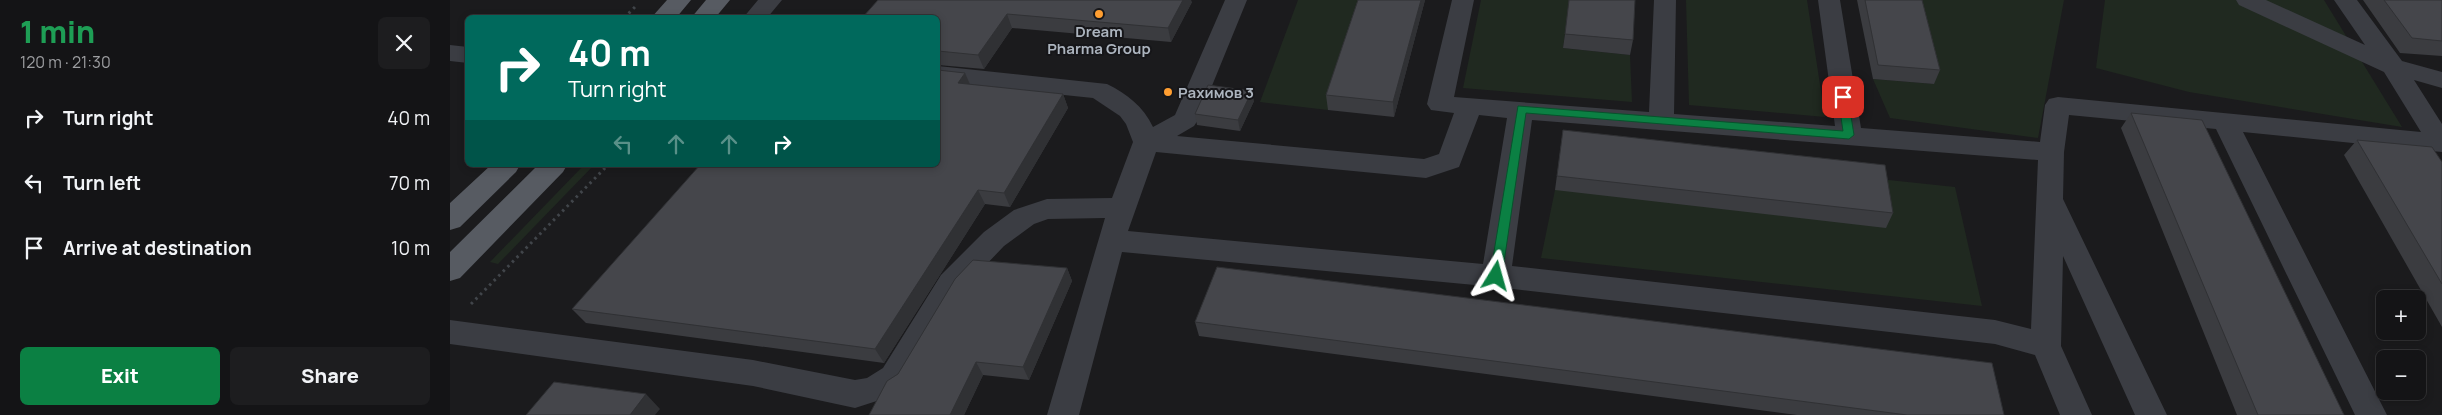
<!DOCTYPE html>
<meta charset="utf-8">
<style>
body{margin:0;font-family:Manrope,sans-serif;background:#1d1d1f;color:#f1f3f6;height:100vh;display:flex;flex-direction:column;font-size:19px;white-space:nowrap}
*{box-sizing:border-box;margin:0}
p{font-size:16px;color:#9d9ea1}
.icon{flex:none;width:28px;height:28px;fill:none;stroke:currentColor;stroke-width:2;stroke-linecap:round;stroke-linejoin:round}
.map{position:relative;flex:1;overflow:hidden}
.details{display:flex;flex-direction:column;background:#141416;width:450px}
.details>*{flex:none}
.guide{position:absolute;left:15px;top:15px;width:475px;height:152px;border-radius:8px;box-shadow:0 2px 8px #0003,0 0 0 1px #333335;background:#00695c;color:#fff;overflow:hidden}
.buttons{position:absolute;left:1926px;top:290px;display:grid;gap:10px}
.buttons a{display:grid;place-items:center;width:50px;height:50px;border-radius:8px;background:#141416;box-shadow:0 2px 8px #0003,0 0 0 1px #333335;font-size:25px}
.pin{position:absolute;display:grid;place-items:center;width:42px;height:42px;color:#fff;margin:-21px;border-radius:10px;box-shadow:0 2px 8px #0006}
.me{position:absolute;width:55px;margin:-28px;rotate:8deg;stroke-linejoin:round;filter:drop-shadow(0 0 4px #0008)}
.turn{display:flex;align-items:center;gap:18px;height:105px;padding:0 20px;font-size:22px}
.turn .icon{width:65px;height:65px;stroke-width:2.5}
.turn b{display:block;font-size:35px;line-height:42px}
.lanes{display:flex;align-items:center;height:48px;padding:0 20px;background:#0003;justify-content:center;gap:25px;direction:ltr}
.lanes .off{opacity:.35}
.round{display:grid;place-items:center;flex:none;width:52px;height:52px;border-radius:8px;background:#1d1d1f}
.overview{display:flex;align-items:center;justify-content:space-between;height:85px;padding:0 20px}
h1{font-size:30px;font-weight:800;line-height:38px;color:#1e9e55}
.action{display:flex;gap:10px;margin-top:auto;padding:10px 20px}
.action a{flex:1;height:58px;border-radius:8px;background:#0b8043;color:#fff;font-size:20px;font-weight:800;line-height:58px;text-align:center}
.action a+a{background:#1d1d1f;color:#f1f3f6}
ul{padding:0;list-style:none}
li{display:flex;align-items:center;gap:15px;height:65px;padding:0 20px}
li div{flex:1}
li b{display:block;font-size:19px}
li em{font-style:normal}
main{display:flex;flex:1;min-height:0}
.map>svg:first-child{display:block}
.green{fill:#202920}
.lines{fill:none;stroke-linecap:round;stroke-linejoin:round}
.path{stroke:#41454a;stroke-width:3;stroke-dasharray:2.5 4;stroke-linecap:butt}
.minor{fill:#3b3d43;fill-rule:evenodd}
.major{fill:#575b62;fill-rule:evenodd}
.wall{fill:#3b3c40}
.shaded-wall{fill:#303134}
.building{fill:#45464b;stroke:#303134}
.route{fill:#0b8043;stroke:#07532c}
.poi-dot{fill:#ff9e31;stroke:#161619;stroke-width:2}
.labels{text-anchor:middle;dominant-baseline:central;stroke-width:4;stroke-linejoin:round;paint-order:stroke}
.poi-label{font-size:15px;font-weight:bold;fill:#acb4be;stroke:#161619}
</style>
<main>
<section class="details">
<div class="overview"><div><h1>1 min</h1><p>120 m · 21:30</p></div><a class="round"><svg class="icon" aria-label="close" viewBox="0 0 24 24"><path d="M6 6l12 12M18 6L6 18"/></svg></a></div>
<ul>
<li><svg class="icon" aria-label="right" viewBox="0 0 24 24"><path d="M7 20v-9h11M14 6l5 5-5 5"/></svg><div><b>Turn right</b></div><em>40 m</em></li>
<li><svg class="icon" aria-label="left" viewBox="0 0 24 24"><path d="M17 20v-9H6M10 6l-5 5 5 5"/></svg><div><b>Turn left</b></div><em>70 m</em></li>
<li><svg class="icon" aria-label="arrive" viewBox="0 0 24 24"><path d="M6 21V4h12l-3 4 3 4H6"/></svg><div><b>Arrive at destination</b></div><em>10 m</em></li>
</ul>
<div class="action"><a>Exit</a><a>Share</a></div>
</section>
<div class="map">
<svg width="1992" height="415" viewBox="0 0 1992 415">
<rect width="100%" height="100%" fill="#1b1b1d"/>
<!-- green -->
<path class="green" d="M848,0h66l-36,110 -68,-8z
M1031,0h89l-7,48 67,7 2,47 -169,-14z
M1236,0h121l18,117 -136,-12z
M1462,0h152l-26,138 -148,-20 -17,-39 61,5z
M1655,0h219l78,127 -213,-35 -93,-24z
M134,165h10l-96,99 -8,-2z
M1429,179l76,8 27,119 -441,-48 14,-68z"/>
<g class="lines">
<!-- path -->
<path class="path" d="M174,18l11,-11
M21,304l137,-139"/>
<!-- minor -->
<path class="minor" d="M308,0h24l-15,18h-24z
M775,0h22l-49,120 -4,6 -17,10 247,23 15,-5 15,-41 -23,-3 -4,-6 25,-104h22l-20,97 195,15 5,-112h22l-2,114 161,12 -17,-126h22l21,128 179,14 5,-37 4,-6 9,-2 363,35 -37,-60 -145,-67 -3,-5h30l99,45 -31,-45h23l45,61 40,11v16l-28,-8 28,44v28l-199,-20 144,283h-32l-139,-286 -147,-14 -5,37 -1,47 104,216h-32l-72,-159 -2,90 31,69h-32l-25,-60 -40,-11 -499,-57 -374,-35 -43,163h-32l58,-197 -57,1 -14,5 -30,22 -43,45 -56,95 -19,12 -31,10 -102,-22 -303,-42v-24l303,40 102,20 12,-2 16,-10 58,-93 43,-43 30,-22 33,-11 65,-1 21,-56 -7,-18 -6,-8 -27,-18 -155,-16v-16l169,18c20,10 36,22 46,43l22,-12zM1029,115l28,3 -24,146 -355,-33 28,-79 270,26 33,-11zM1082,120l506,40 -7,169 -36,-9 -483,-54z
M0,45l18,2v16l-18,-2z"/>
<!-- major -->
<path class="major" d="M217,0h24l-15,18h-25z
M256,0h24l-15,18h-24z
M41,165h29l-4,7 -56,55 -10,3v-27z
M88,165h29l-4,7 -103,106 -10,3v-29z"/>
</g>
<!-- wall -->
<path class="wall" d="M908,0h67l-31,117 -66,-7 -2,-15z
M1407,0h65l18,70 -6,14 -61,-5z
M1913,0h79v56l-42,-3z
M742,2l-21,40 -159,-14 -28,41 -46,-4v-47z
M1115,34l68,6 -3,15 -67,-7z
M515,73l5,11 93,10 5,14 -58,99 -25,-3 -101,159 -298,-40 -14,-14z
M804,101l-14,30 -43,-6 -2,-11z
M1681,113l213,302h-107l-116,-287z
M1113,130l330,83 -7,15 -331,-38z
M1907,140l85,22v165l-98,-172z
M617,268l5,13 -43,99 -46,-5 -19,40h-95z
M745,322l809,93h-207l-598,-79z"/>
<!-- shaded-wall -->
<path class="shaded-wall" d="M733,0h8l1,2 -21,40 -3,-14z
M971,0h4l-31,117 -1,-15z
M557,14l5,14 -28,41 -6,-14z
M515,73l6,14 -13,-4z
M802,91l2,10 -14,30 -2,-11z
M613,94l5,14 -58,99 -6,-14z
M528,190l7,14 -101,159 -9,-14z
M617,268l5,13 -43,99 -6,-13z
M526,362l7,13 -19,40h-14z
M196,394l14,15 -5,6h-25z"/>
<!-- building -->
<path class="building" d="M428,0h305l-15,28 -161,-14 -29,41 -40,-4v-33h-76z
M908,0h63l-28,102 -67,-7z
M1119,0h66l-2,40 -68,-6z
M1415,0h57l18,70 -62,-5z
M1934,0h58v41l-30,-3z
M488,70l27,3 -7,10 105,11 -59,99 -26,-3 -103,159 -303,-40 128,-144h238z
M758,85l44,6 -14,29 -43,-6z
M1681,113l71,7 142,295h-86z
M1113,130l322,35 8,48 -336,-37z
M1907,140l75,7 10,15v122z
M523,260l94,8 -44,99 -47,-5 -26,53h-81l18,-34 11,-7 57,-95z
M767,267l775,96 12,52h-97l-712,-93z
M104,382l92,12 -16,21h-104z"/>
<!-- route -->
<path class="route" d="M1393,93l5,4 6,38 -5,4 -323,-26 -24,163 -6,5 -6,-5 28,-170 325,25 -5,-34z"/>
<!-- markers -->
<g class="poi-dot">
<circle cx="649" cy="14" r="5"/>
<circle cx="718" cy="92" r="5"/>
</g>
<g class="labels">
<!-- poi labels -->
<g class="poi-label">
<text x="649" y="31">Dream<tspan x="649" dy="17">Pharma Group</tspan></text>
<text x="728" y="92" text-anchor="start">Рахимов 3</text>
</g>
</g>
</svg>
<div class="buttons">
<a>+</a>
<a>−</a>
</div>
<div class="pin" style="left:1393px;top:97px;background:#d93025"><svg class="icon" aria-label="arrive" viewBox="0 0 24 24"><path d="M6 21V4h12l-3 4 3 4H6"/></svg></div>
<svg class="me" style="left:1046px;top:276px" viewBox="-20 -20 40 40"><path d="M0-17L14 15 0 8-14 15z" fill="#0b8043" stroke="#fff" stroke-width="4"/></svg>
<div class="guide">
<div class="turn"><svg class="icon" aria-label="right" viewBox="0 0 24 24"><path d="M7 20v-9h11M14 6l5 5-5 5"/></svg><div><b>40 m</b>Turn right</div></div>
<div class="lanes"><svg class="icon off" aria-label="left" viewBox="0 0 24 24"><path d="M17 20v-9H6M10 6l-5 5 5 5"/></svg><svg class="icon off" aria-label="ahead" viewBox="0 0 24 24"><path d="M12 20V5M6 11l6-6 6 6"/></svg><svg class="icon off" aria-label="ahead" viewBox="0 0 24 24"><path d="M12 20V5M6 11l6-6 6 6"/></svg><svg class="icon" aria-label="right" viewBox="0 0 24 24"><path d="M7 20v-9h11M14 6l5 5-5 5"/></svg></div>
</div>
</div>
</main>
